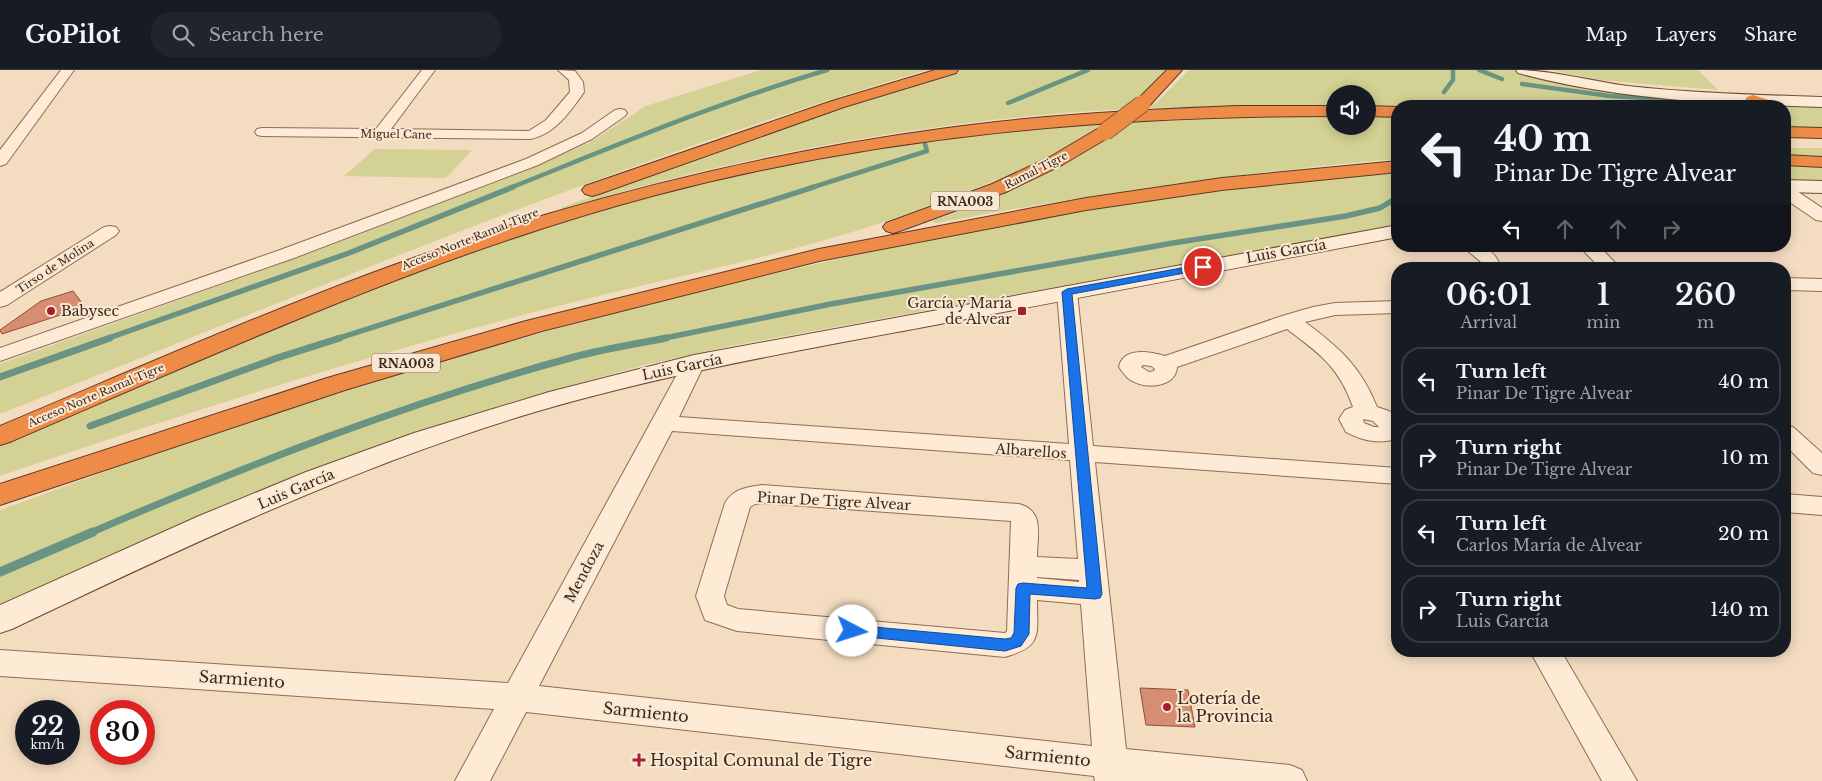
<!DOCTYPE html>
<meta charset="utf-8">
<style>
body{margin:0;font-family:"Libre Baskerville",serif;background:#20242c;color:#f1f3f6;height:100vh;display:flex;flex-direction:column;font-size:19px;white-space:nowrap}
*{box-sizing:border-box;margin:0}
p{font-size:16px;color:#9ea1a6}
.icon{flex:none;width:28px;height:28px;fill:none;stroke:currentColor;stroke-width:2;stroke-linecap:round;stroke-linejoin:round}
.map{position:relative;flex:1;overflow:hidden}
.details{position:absolute;left:1391px;top:192px;width:400px;height:395px;display:flex;flex-direction:column;background:#171b24;border-radius:20px;box-shadow:0 2px 12px #0003}
.details>*{flex:none}
.top-card{position:absolute;left:1391px;top:30px;width:400px;height:152px;border-radius:20px;box-shadow:0 2px 12px #0003;background:#171b24;color:#f1f3f6;overflow:hidden}
.fabs{position:absolute;left:1326px;top:15px;display:grid;gap:10px}
.fabs a{display:grid;place-items:center;width:50px;height:50px;border-radius:50%;background:#171b24;box-shadow:0 2px 12px #0003;font-size:25px}
.speed{position:absolute;left:15px;top:630px;display:flex;gap:10px;font-size:25px;font-weight:700;text-align:center}
.speed>*{display:grid;place-content:center;width:65px;height:65px;border-radius:50%;background:#171b24;box-shadow:0 2px 12px #0003;line-height:1}
.speed small{font-size:12px;font-weight:400}
.speed .limit{border:8px solid #d22;background:#fff;color:#111}
.pin{position:absolute;display:grid;place-items:center;width:42px;height:42px;color:#fff;margin:-21px;border:2px solid #fff;border-radius:50%;box-shadow:0 1px 5px #0007}
.me{position:absolute;width:55px;margin:-28px;rotate:95deg;stroke-linejoin:round;filter:drop-shadow(0 0 4px #0008)}
.turn{display:flex;align-items:center;gap:18px;height:105px;padding:0 20px;font-size:22px}
.turn .icon{width:65px;height:65px;stroke-width:2.5}
.turn b{display:block;font-size:35px;line-height:42px}
.lanes{display:flex;align-items:center;height:48px;padding:0 20px;background:#0003;justify-content:center;gap:25px;direction:ltr}
.lanes .off{opacity:.35}
.eta{display:flex;justify-content:space-evenly;align-items:center;height:85px;text-align:center}
.eta b{font-size:30px;font-weight:600;line-height:35px}
ul{padding:0;list-style:none}
li{display:flex;align-items:center;gap:15px;height:68px;margin:0 10px 8px;padding:0 10px;border:2px solid #363941;border-radius:20px}
li div{flex:1}
li b{display:block;font-size:19px}
li em{font-style:normal}
header{display:flex;align-items:center;gap:30px;box-sizing:border-box;height:70px;padding:0 25px;background:#171b24;border-bottom:1px solid #363941}
header strong{font-size:24px}
nav{display:flex;gap:28px;margin-inline-start:auto;font-size:18px}
.search{width:350px;height:45px;background:#20242c;display:flex;align-items:center;gap:12px;box-sizing:border-box;padding:0 18px;border-radius:20px;color:#9ea1a6;font-size:19px}
.map>svg:first-child{display:block}
.green{fill:#d3d193}
.lines{fill:none;stroke-linecap:round;stroke-linejoin:round}
.stream-far3{stroke:#699483;stroke-width:4.5}
.stream-far2{stroke:#699483;stroke-width:5.5}
.stream-far1{stroke:#699483;stroke-width:7}
.stream{stroke:#699483;stroke-width:9}
.building{fill:#d68d71;stroke:#914e38}
.street-casing{stroke:#8f6c55;stroke-width:2}
.secondary-casing{stroke:#704d39;stroke-width:2}
.highway-casing{stroke:#5c3a2a;stroke-width:2}
.street{fill:#fdebd5;fill-rule:evenodd}
.secondary{fill:#fdebd5;fill-rule:evenodd}
.highway{fill:#ed8b47;fill-rule:evenodd}
.highway-bridge-casing{stroke:#5c3a2a;stroke-width:18;stroke-linecap:butt}
.highway-bridge{stroke:#ed8b47;stroke-width:17}
.route{fill:#1a73e8;stroke:#114b97}
.poi-dot{fill:#a51e33;stroke:#f9e8d1;stroke-width:2}
.labels{text-anchor:middle;dominant-baseline:central;stroke-width:4;stroke-linejoin:round;paint-order:stroke}
.far-street-label{font-size:11px;fill:#3d271c;stroke:#f9e8d1}
.shield{fill:#f9e8d1;stroke:#756152;stroke-width:1}
.shield-label{font-size:12px;font-weight:bold;fill:#3d271c}
.street-label{font-size:14px;fill:#3d271c;stroke:#f9e8d1}
.poi-label{font-size:14px;fill:#3d271c;stroke:#f9e8d1;text-anchor:end}
.near-street-label{font-size:16px;fill:#3d271c;stroke:#f9e8d1}
.near-poi-label{font-size:16px;fill:#3d271c;stroke:#f9e8d1;text-anchor:start}
</style>
<header>
<strong>GoPilot</strong>
<div class="search"><svg class="icon" aria-label="search" viewBox="0 0 24 24"><circle cx="10" cy="10" r="6"/><path d="M15 15l6 6"/></svg>Search here</div>
<nav><a>Map</a><a>Layers</a><a>Share</a></nav>
</header>
<div class="map">
<svg width="1822" height="711" viewBox="0 0 1822 711">
<rect width="100%" height="100%" fill="#f3dcc0"/>
<!-- green -->
<path class="green" d="M761,0h166c-317,93 -620,223 -927,344v-50l321,-115 197,-76 71,-30 57,-37z
M960,0h205l-33,34 24,-1 33,-33h326l84,21 142,10 26,5h-399v-12h-33v11c-87,0 -173,1 -259,7 -174,14 -346,46 -513,97l-2,-1 188,-70z
M1552,0h146l20,20 -119,-10z
M1773,34h49v26l-37,-2v-22h-8z
M1335,43v13h33v-12l29,1v44c-154,13 -307,35 -460,64l-6,-2c65,-23 129,-48 186,-89l-11,-10c-46,35 -104,57 -158,76 -32,12 -65,25 -99,35 -97,29 -197,49 -295,74 -187,48 -372,107 -554,169v-31l388,-163 98,-36 87,-29 72,-20 81,-20 183,-36 152,-19z
M1785,78h37v12l-37,-3z
M375,79l97,1 -26,28 -102,-2z
M1785,93l37,1v17h-37z
M1397,102v53l-667,121 -90,20 -122,34 -196,70 -322,137v-97c91,-33 182,-67 273,-96 239,-78 483,-142 730,-189 130,-25 262,-40 394,-53z"/>
<g class="lines">
<!-- stream-far3 -->
<path class="stream-far3" d="M1479,0l23,9
M1522,14l88,12 74,4
M1444,22l9,-12v-10
M1700,31h7l8,5
M1008,33l80,-33
M1785,107h3
M510,118c105,-42 209,-86 317,-118
M810,118l117,-37 -2,-7"/>
<!-- stream-far2 -->
<path class="stream-far2" d="M106,269l243,-86 164,-66
M336,269l478,-152
M660,269l171,-35 342,-61 173,-27 34,-8 18,-11"/>
<!-- stream-far1 -->
<path class="stream-far1" d="M0,307l110,-39
M90,356l187,-68 63,-20
M90,463c157,-68 318,-131 484,-176 30,-8 62,-13 92,-19"/>
<!-- stream -->
<path class="stream" d="M0,502l93,-40"/>
</g>
<!-- building -->
<path class="building" d="M73,221l12,16 -83,27 -2,-4 41,-29z
M1140,618l48,2 7,37 -49,-2z"/>
<g class="lines">
<!-- street casing -->
<g class="street-casing">
<path id="street" d="M61,0h13l-68,94 -6,2v-16z
M422,0h13l-44,59 138,2 17,-11 24,-28 -1,-12 -11,-10 17,1 8,11 1,10c-14,20 -28,41 -53,47l-269,-3 -5,-1 -2,-3 2,-3 5,-1 114,1z
M620,39l5,1 2,3 -2,3 -33,23 -54,26 -244,93 -294,103v-13l280,-98 246,-91 56,-26 33,-23z
M1785,116l6,1 31,21v13l-6,-1 -31,-21z
M110,156l6,1 3,4 -3,4 -109,70 -7,2v-15l104,-65z
M1462,176c22,0 31,1 40,23h-19l-2,-7z
M1579,176h20l22,23h-20z
M1785,208l37,1v12l-37,-1z
M1067,216l7,2 3,4 16,154 305,22v16l-303,-22 31,287 164,16 12,5 5,11h-212l-1,-5 -568,-64 -36,69h-35l39,-72 -494,-33v-26l508,33 178,-325 8,-2 8,2 3,5 -26,54 390,27 -12,-152 3,-4zM672,361l398,29 8,99 -41,-2c0,-22 8,-46 -18,-53l-257,-19c-15,2 -29,4 -37,18l-29,93 9,24 32,11 268,26c38,-11 32,-22 32,-57l44,4 11,142 -553,-60zM762,433l249,18 -4,110 -2,2 -267,-24 -11,-4 -3,-9 26,-89 5,-3zM1037,507l42,3v2l-42,-4z
M1398,231v12l-63,2 -30,7c35,26 56,45 72,85l12,4 9,6v22c-21,5 -34,2 -52,-7l-7,-13 6,-9 8,-3c-14,-40 -33,-53 -66,-78l-110,38c-1,21 -33,23 -48,12 -4,-3 -7,-8 -10,-12 4,-21 32,-15 46,-11l117,-40 31,-9 22,-4zM1143,295l8,1 4,3 -1,2 -5,1 -8,-5zM1363,349l10,2 6,6h-5l-10,-4z
M1785,355l8,2 29,26v22l-9,-2 -28,-28z
M1785,424l37,3v18l-37,-3z
M1530,581h31l76,130h-35z"/>
</g>
<!-- secondary casing -->
<g class="secondary-casing">
<path id="secondary" d="M1516,0c37,0 75,11 112,16 64,7 130,9 194,11v10c-102,-3 -205,-7 -304,-34z
M1785,110l37,1v12l-37,-1z
M1398,155v12c-160,31 -320,61 -479,91 -129,24 -258,47 -384,84 -181,54 -352,136 -523,217l-12,4v-28l199,-89 107,-44 108,-39 135,-41 145,-37z"/>
</g>
<!-- highway casing -->
<g class="highway-casing">
<path id="highway" d="M935,0h23l-2,3 -112,34 -245,87 -7,2 -7,-2 -3,-4 3,-4 247,-85z
M1167,0h15l-34,37h-12l-2,-3 2,-3z
M1753,25l25,8 2,3c-11,1 -27,3 -35,-6l2,-3z
M1236,36h99v10c-231,0 -454,20 -679,79 -223,59 -434,156 -646,247l-10,3v-19c181,-76 360,-157 548,-212 129,-38 259,-67 392,-85 98,-14 197,-19 296,-23z
M1368,36l30,1v10l-30,-1z
M1105,57l6,1 3,4 -3,4 -49,29 -56,27 -106,39 -7,2 -7,-2 -3,-4 3,-4 106,-39 58,-27 49,-29z
M1785,57l37,1v10l-37,-1z
M1785,85l37,2v10l-37,-2z
M1398,91v11l-176,18 -136,20 -267,51 -277,70 -197,59 -345,115v-21l327,-106 199,-57 293,-72 267,-51 136,-20z"/>
</g>
<!-- street -->
<use href="#street" class="street"/>
<!-- secondary -->
<use href="#secondary" class="secondary"/>
<!-- highway -->
<use href="#highway" class="highway"/>
<!-- highway-bridge casing -->
<g class="highway-bridge-casing">
<path id="highway-bridge" d="M1105,62l37,-28"/>
</g>
<!-- highway-bridge -->
<use href="#highway-bridge" class="highway-bridge"/>
</g>
<!-- route -->
<path class="route" d="M1203,194l4,3 -1,2 -134,25 30,300 -2,4 -5,1 -65,-5 -1,40 -8,12 -16,5 -158,-16 -2,-4 2,-4 5,-2 153,14 6,-1 3,-5 2,-45 2,-4 5,-1 64,5 -25,-296 5,-3z"/>
<!-- markers -->
<g class="poi-dot">
<circle cx="51" cy="241" r="5"/>
<rect x="1017" y="236" width="10" height="10" rx="2.5"/>
<circle cx="1167" cy="637" r="5"/>
<path d="M636.5 682.5h5v5h5v5h-5v5h-5v-5h-5v-5h5z"/>
</g>
<g class="labels">
<!-- far-street labels -->
<g class="far-street-label">
<text transform="translate(396 64) rotate(1)">Miguel Cane</text>
<text transform="translate(1036 100) rotate(-27)">Ramal Tigre</text>
<text transform="translate(470 169) rotate(-22)">Acceso Norte Ramal Tigre</text>
<text transform="translate(55 196) rotate(-33)">Tirso de Molina</text>
<text transform="translate(96 325) rotate(-23)">Acceso Norte Ramal Tigre</text>
</g>
<!-- shield labels -->
<g class="shield">
<rect x="931" y="121.5" width="68" height="19" rx="4"/>
<rect x="372" y="283.5" width="68" height="19" rx="4"/>
</g>
<g class="shield-label">
<text x="965" y="131">RNA003</text>
<text x="406" y="293">RNA003</text>
</g>
<!-- street labels -->
<g class="street-label">
<text transform="translate(1286 181) rotate(-10)">Luis García</text>
<text transform="translate(682 297) rotate(-12)">Luis García</text>
<text transform="translate(1031 381) rotate(4)">Albarellos</text>
<text transform="translate(296 419) rotate(-23)">Luis García</text>
<text transform="translate(834 431) rotate(3)">Pinar De Tigre Alvear</text>
<text transform="translate(584 502) rotate(-62)">Mendoza</text>
</g>
<!-- poi labels -->
<g class="poi-label">
<text x="1012" y="233">García y María<tspan x="1012" dy="16">de Alvear</tspan></text>
<text x="61" y="241" text-anchor="start">Babysec</text>
</g>
<!-- near-street labels -->
<g class="near-street-label">
<text transform="translate(242 609) rotate(4)">Sarmiento</text>
<text transform="translate(646 642) rotate(6)">Sarmiento</text>
<text transform="translate(1048 686) rotate(6)">Sarmiento</text>
</g>
<!-- near-poi labels -->
<g class="near-poi-label">
<text x="1177" y="628">Lotería de<tspan x="1177" dy="18">la Provincia</tspan></text>
<text x="650" y="690">Hospital Comunal de Tigre</text>
</g>
</g>
</svg>
<div class="fabs">
<a><svg class="icon" aria-label="sound" viewBox="0 0 24 24"><path d="M4 9h4l5-4v14l-5-4H4zM17 9q2 3 0 6"/></svg></a>
</div>
<div class="speed"><div>22<small>km/h</small></div><div class="limit">30</div></div>
<div class="pin" style="left:1203px;top:197px;background:#d93025"><svg class="icon" aria-label="arrive" viewBox="0 0 24 24"><path d="M6 21V4h12l-3 4 3 4H6"/></svg></div>
<svg class="me" style="left:852px;top:561px" viewBox="-20 -20 40 40"><circle r="19" fill="#fff"/><path d="M0-13L10 11 0 6-10 11z" fill="#1a73e8"/></svg>
<div class="top-card">
<div class="turn"><svg class="icon" aria-label="left" viewBox="0 0 24 24"><path d="M17 20v-9H6M10 6l-5 5 5 5"/></svg><div><b>40 m</b>Pinar De Tigre Alvear</div></div>
<div class="lanes"><svg class="icon" aria-label="left" viewBox="0 0 24 24"><path d="M17 20v-9H6M10 6l-5 5 5 5"/></svg><svg class="icon off" aria-label="ahead" viewBox="0 0 24 24"><path d="M12 20V5M6 11l6-6 6 6"/></svg><svg class="icon off" aria-label="ahead" viewBox="0 0 24 24"><path d="M12 20V5M6 11l6-6 6 6"/></svg><svg class="icon off" aria-label="right" viewBox="0 0 24 24"><path d="M7 20v-9h11M14 6l5 5-5 5"/></svg></div>
</div>
<section class="details">
<div class="eta">
<div><b>06:01</b><p>Arrival</p></div>
<div><b>1</b><p>min</p></div>
<div><b>260</b><p>m</p></div>
</div>
<ul>
<li><svg class="icon" aria-label="left" viewBox="0 0 24 24"><path d="M17 20v-9H6M10 6l-5 5 5 5"/></svg><div><b>Turn left</b><p>Pinar De Tigre Alvear</p></div><em>40 m</em></li>
<li><svg class="icon" aria-label="right" viewBox="0 0 24 24"><path d="M7 20v-9h11M14 6l5 5-5 5"/></svg><div><b>Turn right</b><p>Pinar De Tigre Alvear</p></div><em>10 m</em></li>
<li><svg class="icon" aria-label="left" viewBox="0 0 24 24"><path d="M17 20v-9H6M10 6l-5 5 5 5"/></svg><div><b>Turn left</b><p>Carlos María de Alvear</p></div><em>20 m</em></li>
<li><svg class="icon" aria-label="right" viewBox="0 0 24 24"><path d="M7 20v-9h11M14 6l5 5-5 5"/></svg><div><b>Turn right</b><p>Luis García</p></div><em>140 m</em></li>
</ul>
</section>
</div>
